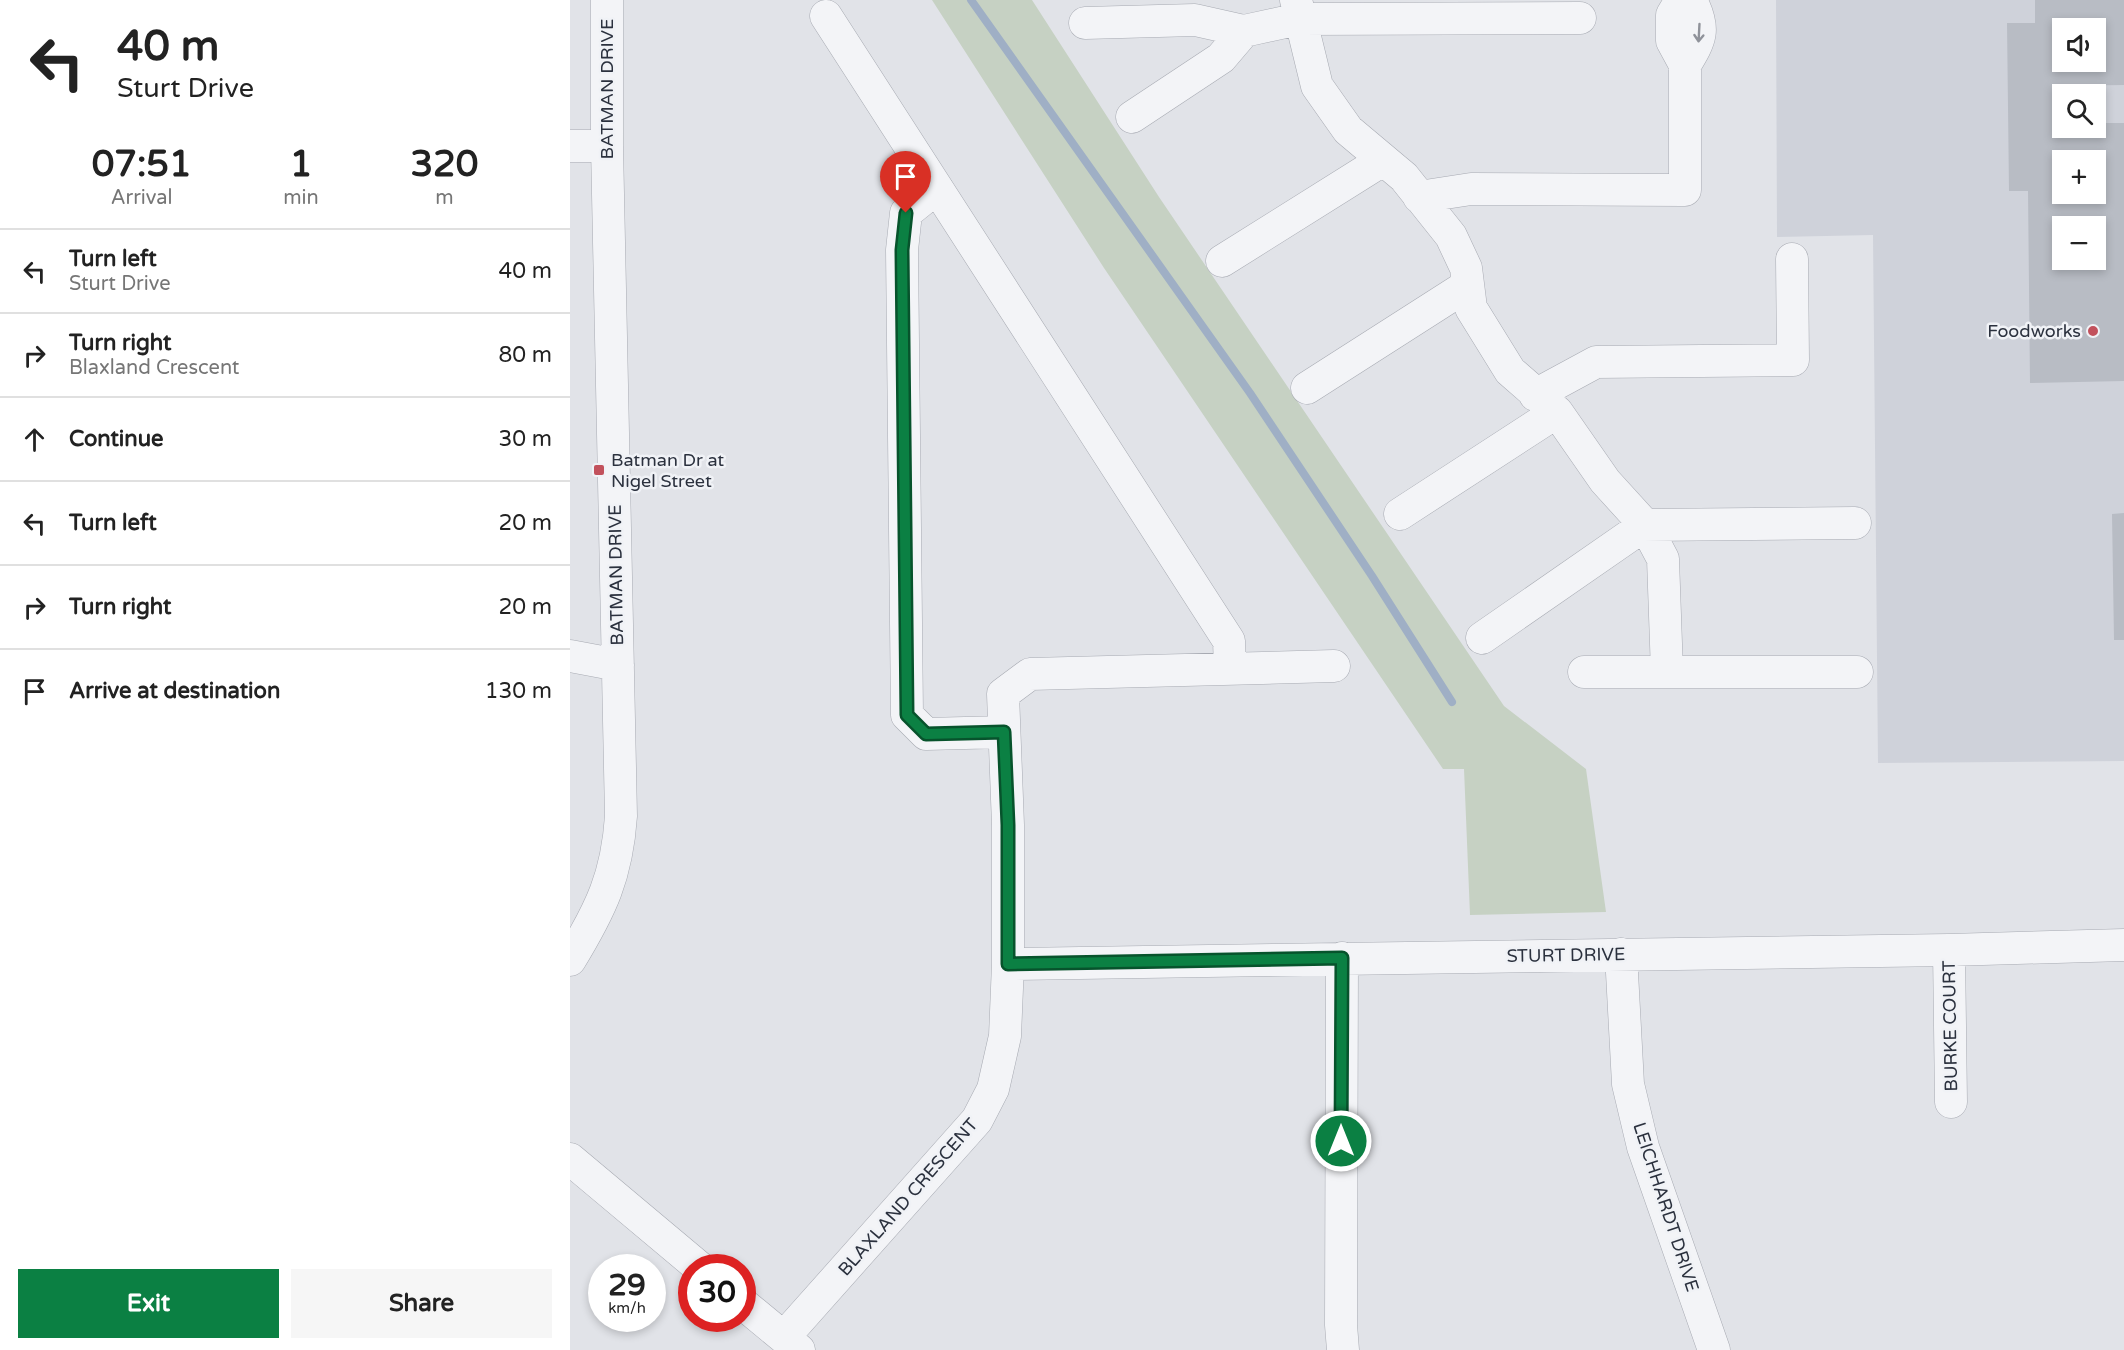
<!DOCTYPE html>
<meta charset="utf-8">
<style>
body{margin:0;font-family:"Varela Round",sans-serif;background:#f6f6f6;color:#222;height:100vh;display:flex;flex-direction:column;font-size:22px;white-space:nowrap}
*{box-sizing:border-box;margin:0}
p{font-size:20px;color:#767676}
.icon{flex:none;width:33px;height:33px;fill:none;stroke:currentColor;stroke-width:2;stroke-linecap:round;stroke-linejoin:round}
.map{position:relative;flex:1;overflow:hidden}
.panel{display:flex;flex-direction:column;background:#fff;width:570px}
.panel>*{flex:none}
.hud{background:#fff;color:#222;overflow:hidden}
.buttons{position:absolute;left:1482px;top:18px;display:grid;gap:12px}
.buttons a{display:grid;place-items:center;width:54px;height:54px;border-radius:0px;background:#fff;box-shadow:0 3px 9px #0003;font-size:30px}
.speed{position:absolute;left:18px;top:1254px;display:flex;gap:12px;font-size:30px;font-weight:700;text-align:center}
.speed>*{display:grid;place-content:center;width:78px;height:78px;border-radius:50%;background:#fff;box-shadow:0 3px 9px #0003;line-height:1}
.speed small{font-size:15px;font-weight:400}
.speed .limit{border:9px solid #d22;background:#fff;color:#111}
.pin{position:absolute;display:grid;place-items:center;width:51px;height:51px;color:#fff;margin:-62px -26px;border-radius:50% 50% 50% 0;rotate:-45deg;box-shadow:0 0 6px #0007}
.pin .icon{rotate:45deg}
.me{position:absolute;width:66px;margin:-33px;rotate:0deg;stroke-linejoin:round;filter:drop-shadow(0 0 4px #0008)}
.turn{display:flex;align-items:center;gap:21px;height:126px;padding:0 18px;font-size:27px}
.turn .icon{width:78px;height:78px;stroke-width:2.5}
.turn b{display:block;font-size:42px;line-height:51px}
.eta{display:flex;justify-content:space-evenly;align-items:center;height:102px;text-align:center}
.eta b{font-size:36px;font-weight:800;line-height:42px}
.cta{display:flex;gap:12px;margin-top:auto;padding:12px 18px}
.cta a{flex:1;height:69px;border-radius:0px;background:#0b8043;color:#fff;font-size:24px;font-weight:800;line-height:69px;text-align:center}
.cta a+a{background:#f6f6f6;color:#222}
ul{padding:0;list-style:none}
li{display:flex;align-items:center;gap:18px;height:84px;padding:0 18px;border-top:2px solid #e0e0e0}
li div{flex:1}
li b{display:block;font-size:22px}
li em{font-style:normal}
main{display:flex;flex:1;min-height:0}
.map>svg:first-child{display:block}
.built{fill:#cfd2da;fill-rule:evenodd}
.green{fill:#c6d1c3}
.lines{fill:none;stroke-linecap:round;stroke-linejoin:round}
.stream{stroke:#9fafc5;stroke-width:8}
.building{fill:#b8bcc4;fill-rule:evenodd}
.minor-casing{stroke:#a7aab2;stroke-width:33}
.minor{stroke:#f3f4f7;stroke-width:32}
.oneway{stroke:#8f929a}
.route-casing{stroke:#07532c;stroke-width:15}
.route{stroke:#0b8043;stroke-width:10}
.poi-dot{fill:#c2515c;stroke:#f0f2f6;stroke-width:2}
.labels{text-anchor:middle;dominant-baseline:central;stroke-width:5;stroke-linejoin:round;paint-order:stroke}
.street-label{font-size:18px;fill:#2b313e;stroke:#f0f2f6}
.poi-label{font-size:18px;fill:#2b313e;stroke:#f0f2f6;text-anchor:end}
</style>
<main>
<section class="panel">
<div class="hud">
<div class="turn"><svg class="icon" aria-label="left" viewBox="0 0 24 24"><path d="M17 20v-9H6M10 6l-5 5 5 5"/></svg><div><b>40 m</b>Sturt Drive</div></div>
</div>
<div class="eta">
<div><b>07:51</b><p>Arrival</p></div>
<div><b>1</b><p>min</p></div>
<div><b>320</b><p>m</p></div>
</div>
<ul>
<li><svg class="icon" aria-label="left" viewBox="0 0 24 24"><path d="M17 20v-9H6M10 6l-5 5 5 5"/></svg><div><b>Turn left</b><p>Sturt Drive</p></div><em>40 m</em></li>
<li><svg class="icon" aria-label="right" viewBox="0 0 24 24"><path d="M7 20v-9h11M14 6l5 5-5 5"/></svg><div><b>Turn right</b><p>Blaxland Crescent</p></div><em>80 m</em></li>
<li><svg class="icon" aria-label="ahead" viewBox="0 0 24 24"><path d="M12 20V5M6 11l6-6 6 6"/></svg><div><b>Continue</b></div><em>30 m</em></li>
<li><svg class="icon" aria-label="left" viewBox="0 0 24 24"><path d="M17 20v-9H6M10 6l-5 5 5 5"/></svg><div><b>Turn left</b></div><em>20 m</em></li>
<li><svg class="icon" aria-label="right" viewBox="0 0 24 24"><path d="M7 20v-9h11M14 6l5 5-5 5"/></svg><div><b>Turn right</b></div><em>20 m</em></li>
<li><svg class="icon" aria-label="arrive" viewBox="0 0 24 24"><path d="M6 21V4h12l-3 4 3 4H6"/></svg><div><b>Arrive at destination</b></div><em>130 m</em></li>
</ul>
<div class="cta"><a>Exit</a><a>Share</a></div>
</section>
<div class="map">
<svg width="1554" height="1350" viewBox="0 0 1554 1350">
<rect width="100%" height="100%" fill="#e1e3e8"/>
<!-- built -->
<path class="built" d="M1206,0h348v761l-246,2 -5,-528 -96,2zM1492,28h34v34h-34zM1492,94h34v34h-34zM1492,160h34v34h-34zM1492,226h34v34h-34z"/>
<!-- green -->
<path class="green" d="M362,0h100l127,197 345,509 82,63 20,143 -136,3 -6,-146h-21l-339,-501z"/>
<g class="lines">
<!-- stream -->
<path class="stream" d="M401,0l279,393 122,183 80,126"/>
</g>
<!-- building -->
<path class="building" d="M1465,0h89v85l-72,1 1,38h9v4h34v-5h28v258l-94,2 -2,-192h-19l-2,-168h28zM1492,28h34v34h-34zM1492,160h34v34h-34zM1492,226h34v34h-34z
M1554,513v127h-10l-2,-126z"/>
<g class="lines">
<!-- minor casing -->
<g class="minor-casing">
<path id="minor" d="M726,0l21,86 31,44 56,47 47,59 15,32 5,40 39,63 47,41 48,69 40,44 18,34 4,113h190
M256,16l403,625 1,27
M515,23l110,-3 49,11 55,-12 281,-1
M1115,65c16,-26 21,-36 6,-65
M562,117l89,-59 23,-27
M0,146h37
M367,188l-31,25 -4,37 5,465 19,19 78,-2
M849,197l52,-8 214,1v-125l-13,-24v-26l9,-15
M652,261l161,-101
M737,388l161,-103
M965,395l61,-33 197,-2 -1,-101
M830,514l157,-102
M912,638l163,-113 210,-2
M0,656l48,9
M1014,672h83
M1379,950l2,152
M1051,954l7,130 15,63 71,203
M772,958l-1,367 2,25
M0,960c31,-51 47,-84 51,-144l-14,-670v-146
M438,964l941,-14 175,-5
M0,1159l130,109
M172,1303l57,47
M214,1337l193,-217 16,-31 12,-53 3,-72v-139l-5,-131 27,-20 304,-8"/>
</g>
<!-- minor -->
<use href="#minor" class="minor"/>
</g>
<!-- one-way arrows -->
<defs><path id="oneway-shaft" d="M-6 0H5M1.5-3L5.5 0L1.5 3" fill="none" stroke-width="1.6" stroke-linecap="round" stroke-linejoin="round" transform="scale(1.5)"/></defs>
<use class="oneway" href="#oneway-shaft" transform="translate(1129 33) rotate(93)"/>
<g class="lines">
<!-- route casing -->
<g class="route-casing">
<path id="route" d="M336,213l-4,37 5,465 19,19 78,-2 4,93v139l334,-6 -1,183"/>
</g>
<!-- route -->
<use href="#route" class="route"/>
</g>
<!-- markers -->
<g class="poi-dot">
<circle cx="1523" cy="331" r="6"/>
<rect x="23" y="464" width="12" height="12" rx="3"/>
</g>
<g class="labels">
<!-- street labels -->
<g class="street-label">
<text transform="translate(37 89) rotate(-90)">BATMAN DRIVE</text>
<text transform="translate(46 575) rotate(-91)">BATMAN DRIVE</text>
<text transform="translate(996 955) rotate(-1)">STURT DRIVE</text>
<text transform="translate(1380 1026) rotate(-91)">BURKE COURT</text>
<text transform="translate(338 1197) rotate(-49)">BLAXLAND CRESCENT</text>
<text transform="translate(1096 1207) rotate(72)">LEICHHARDT DRIVE</text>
</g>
<!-- poi labels -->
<g class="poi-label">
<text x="1511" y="331">Foodworks</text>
<text x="41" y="460" text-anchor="start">Batman Dr at<tspan x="41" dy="21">Nigel Street</tspan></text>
</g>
</g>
</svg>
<div class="buttons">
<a><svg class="icon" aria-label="sound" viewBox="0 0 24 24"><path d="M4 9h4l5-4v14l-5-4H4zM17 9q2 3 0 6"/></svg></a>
<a><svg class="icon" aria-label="search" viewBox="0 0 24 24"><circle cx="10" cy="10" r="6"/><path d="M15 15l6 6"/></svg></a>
<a>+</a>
<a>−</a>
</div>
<div class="speed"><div>29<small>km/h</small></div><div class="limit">30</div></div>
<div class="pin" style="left:336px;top:213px;background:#d93025"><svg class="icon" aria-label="arrive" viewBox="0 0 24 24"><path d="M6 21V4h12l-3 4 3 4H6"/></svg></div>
<svg class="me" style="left:771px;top:1141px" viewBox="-20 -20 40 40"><circle r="17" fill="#0b8043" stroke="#fff" stroke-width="3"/><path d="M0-11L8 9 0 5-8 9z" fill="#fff"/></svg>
</div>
</main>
